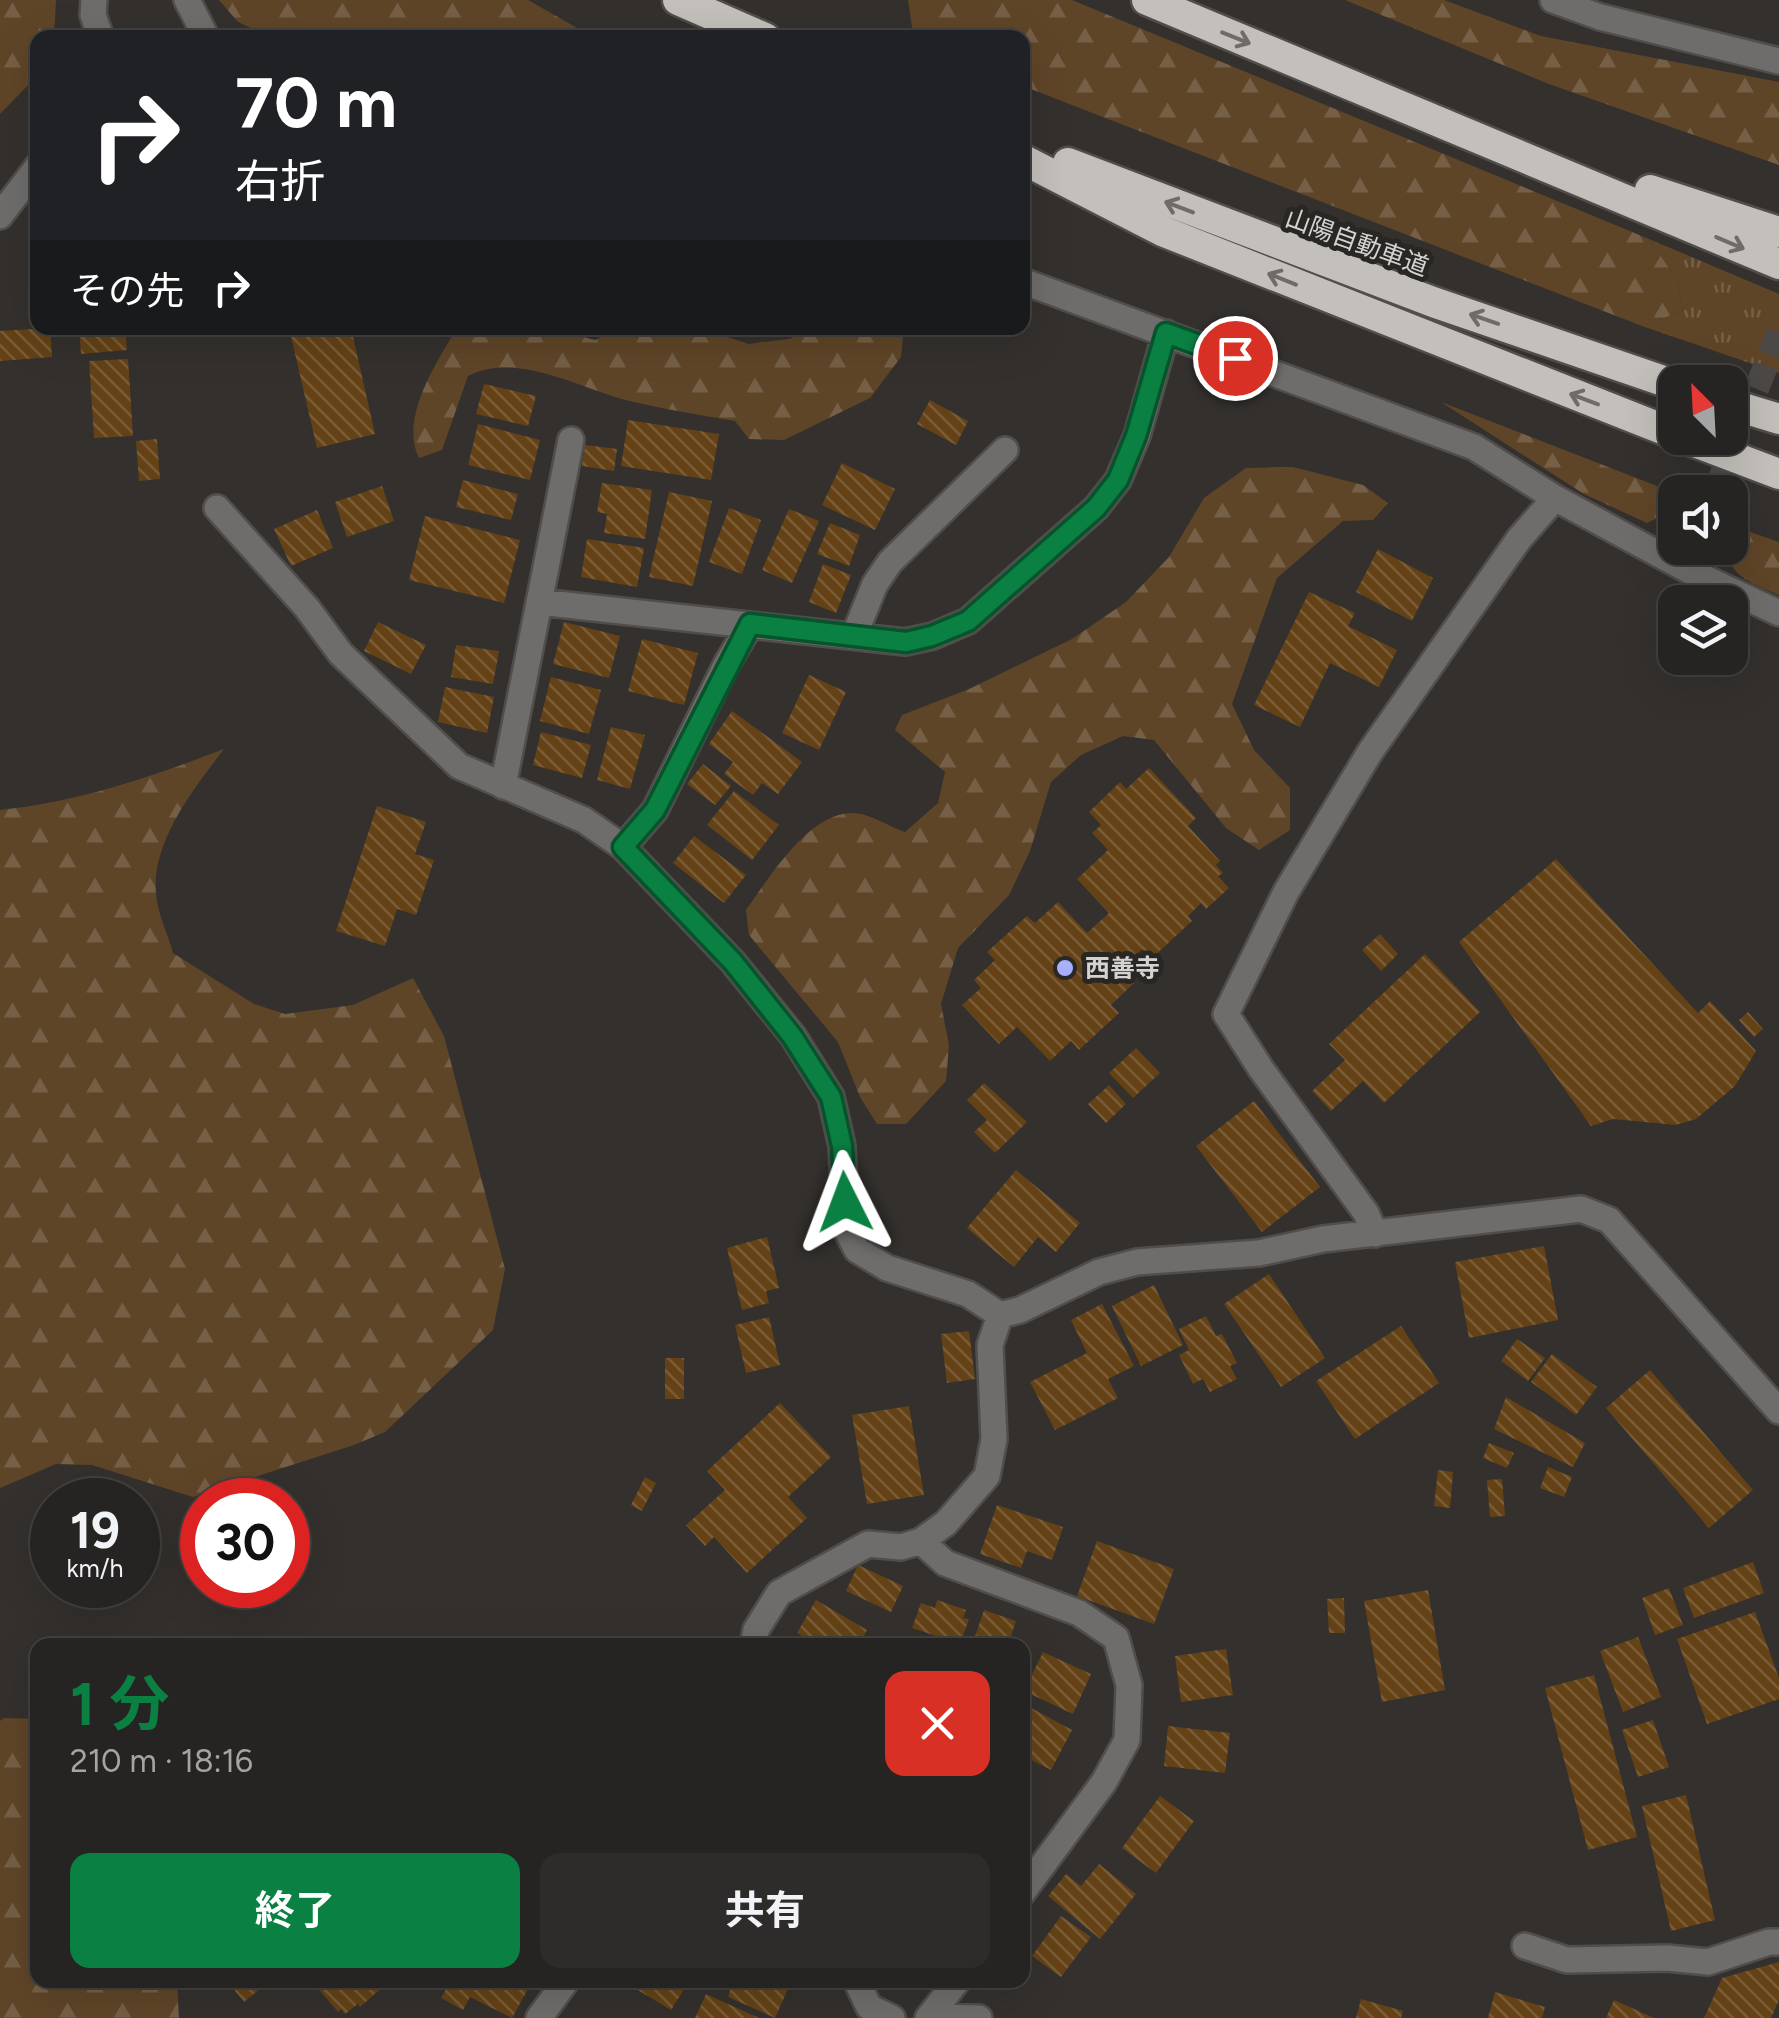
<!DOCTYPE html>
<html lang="ja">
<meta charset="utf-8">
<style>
body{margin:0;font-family:Figtree,"Noto Sans JP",sans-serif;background:#2e2c2a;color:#f1f3f6;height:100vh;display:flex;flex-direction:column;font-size:38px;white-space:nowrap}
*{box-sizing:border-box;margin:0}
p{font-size:32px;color:#a4a4a5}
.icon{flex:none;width:55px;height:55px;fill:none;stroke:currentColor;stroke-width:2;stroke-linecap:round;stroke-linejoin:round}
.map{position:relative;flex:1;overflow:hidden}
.panel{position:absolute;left:30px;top:1638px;width:1000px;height:350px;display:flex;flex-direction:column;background:#262422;border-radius:20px;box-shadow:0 10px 40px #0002,0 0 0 2px #424140}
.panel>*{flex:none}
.guide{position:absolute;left:30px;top:30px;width:1000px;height:305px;border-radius:20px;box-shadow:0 10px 40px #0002,0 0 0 2px #424140;background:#202124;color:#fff;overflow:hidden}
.needle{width:65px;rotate:336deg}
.controls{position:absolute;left:1658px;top:365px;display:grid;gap:20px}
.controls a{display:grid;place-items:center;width:90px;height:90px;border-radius:20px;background:#262422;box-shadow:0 10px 40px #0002,0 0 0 2px #424140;font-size:50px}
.speed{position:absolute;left:30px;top:1478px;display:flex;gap:20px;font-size:50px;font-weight:700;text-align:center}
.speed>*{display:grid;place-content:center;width:130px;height:130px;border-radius:50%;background:#262422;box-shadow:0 10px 40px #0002,0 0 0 2px #424140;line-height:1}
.speed small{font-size:25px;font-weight:400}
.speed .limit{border:15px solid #d22;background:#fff;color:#111}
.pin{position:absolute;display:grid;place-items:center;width:85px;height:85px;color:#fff;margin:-42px;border:5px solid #fff;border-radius:50%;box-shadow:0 2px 10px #0007}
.me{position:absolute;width:110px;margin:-55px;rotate:357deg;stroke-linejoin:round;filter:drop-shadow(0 0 8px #0008)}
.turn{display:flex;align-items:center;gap:35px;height:210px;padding:0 40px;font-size:45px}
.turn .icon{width:130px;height:130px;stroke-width:2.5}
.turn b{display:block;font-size:70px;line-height:85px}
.then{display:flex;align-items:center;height:95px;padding:0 40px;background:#0003;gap:20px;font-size:38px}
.round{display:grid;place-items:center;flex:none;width:105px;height:105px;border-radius:20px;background:#2e2c2a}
.summary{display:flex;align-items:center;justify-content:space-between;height:170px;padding:0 40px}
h1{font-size:60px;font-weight:700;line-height:75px;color:#0b8043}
.button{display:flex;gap:20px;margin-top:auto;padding:20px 40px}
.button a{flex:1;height:115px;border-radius:20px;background:#0b8043;color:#fff;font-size:40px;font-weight:700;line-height:115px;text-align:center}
.button a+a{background:#2e2c2a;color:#f1f3f6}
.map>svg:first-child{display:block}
.grass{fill:url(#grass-tufts)}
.forest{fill:url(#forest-firs)}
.building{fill:url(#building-back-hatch)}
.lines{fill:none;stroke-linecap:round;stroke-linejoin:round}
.minor-tunnel{stroke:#4b4846;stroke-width:25;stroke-dasharray:25 12;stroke-linecap:butt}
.minor-casing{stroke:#504d4b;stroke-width:30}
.highway-casing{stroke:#504d4b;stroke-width:35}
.minor{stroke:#6e6d6b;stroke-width:25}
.highway{stroke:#c3bfbb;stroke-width:30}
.oneway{stroke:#6e6b68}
.route-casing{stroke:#07532c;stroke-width:25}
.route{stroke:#0b8043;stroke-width:18}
.poi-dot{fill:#a8b0fc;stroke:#292724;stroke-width:4}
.labels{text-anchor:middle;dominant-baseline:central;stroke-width:10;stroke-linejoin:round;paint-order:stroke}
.street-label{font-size:25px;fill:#d5d3d1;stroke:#292724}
.poi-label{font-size:25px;font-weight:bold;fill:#d5d3d1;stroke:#292724;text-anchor:start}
</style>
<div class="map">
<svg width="1779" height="2018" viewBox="0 0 1779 2018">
<defs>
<pattern id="grass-tufts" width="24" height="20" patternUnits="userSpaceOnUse" patternTransform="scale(2.5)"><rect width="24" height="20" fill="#5f4528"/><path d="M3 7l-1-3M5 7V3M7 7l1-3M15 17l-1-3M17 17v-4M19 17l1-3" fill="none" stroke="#755f46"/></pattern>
<pattern id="forest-firs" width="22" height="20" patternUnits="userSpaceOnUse" patternTransform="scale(2.5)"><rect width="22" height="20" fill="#5f4528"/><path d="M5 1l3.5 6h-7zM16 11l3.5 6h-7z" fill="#755f46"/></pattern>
<pattern id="building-back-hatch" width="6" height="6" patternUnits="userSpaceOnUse" patternTransform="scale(2.5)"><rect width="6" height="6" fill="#644216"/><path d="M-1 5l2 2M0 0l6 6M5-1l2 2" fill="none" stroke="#795c37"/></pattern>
</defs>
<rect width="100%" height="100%" fill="#33302d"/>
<!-- grass -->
<path class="grass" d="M1649,239l130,55v79l-137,-47 41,-15 -5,-30z"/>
<!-- forest -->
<path class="forest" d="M0,0h56l-2,37 -16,1 -1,38 -37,38z
M219,0h309l65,37h-322l-33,-15z
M908,0h164l577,239 29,42 5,30 -41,15 -619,-240 -1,-48 -103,-1 -6,-3z
M1345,0h99l97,36 238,46v83l-230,-81z
M457,328h92l46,12 22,-12h82l50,16 39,-5 34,-11h64l17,9 -2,20 -31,41 -86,42 -35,-1 -14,-18c-34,-6 -67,-11 -101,-19 -51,-11 -115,-52 -166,-26l-26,74 -23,8c-20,-40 18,-96 38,-130z
M1441,402l234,91c0,19 -12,22 -28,30l-63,-29z
M1293,467l70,18 25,18 -15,17 -30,1 -66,57 -45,126 22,46 36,38v42l-31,20 -33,-22 -72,-88 -31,-4 -42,19 -30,27 -21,69 -21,44 -51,53 -17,56 8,41 -3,36 -40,43h-29l-17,-27 -22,-55 -89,-107 -3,-25c23,-32 63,-98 107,-97 16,0 37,14 52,19l33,-29 7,-31 -50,-42 7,-15 67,-26 103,-50 54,-37 43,-45 35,-59 42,-30z
M1730,525l49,17v53c-24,-10 -50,-18 -53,-47h4z
M224,749c-29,38 -73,93 -68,144 1,20 12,41 17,60l81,51 31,10 68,-9 60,-27 31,58 61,233 -12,61 -108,102 -31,13 -161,52 -101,-32 -36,-1 -56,24v-678c78,-8 151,-33 224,-61z
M4,1718l33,1 1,261h139l2,38h-179v-297z"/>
<!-- building -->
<path class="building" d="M50,328l2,29 -52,4v-30z
M79,328h46l2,22 -46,4z
M289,328h62l24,106 -58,14z
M128,359l5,77 -39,2 -5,-77z
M484,384l52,12 -8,30 -52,-12z
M930,400l38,21 -12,24 -39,-21z
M628,420l91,14 -8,46 -90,-14z
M478,424l62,16 -10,40 -62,-15z
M157,439l3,40 -21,2 -3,-40z
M585,445l32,4 -3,22 -32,-5z
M842,463l53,26 -20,41 -53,-25z
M463,480l55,14 -7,26 -55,-13z
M602,483l50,7 -7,49 -41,-6 3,-19 -10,-2z
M382,486l12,35 -47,16 -12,-35z
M669,492l43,9 -19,85 -44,-9z
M729,508l32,12 -19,54 -33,-12z
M789,509l30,12 -27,62 -30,-13z
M317,510l16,38 -42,18 -17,-37z
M425,516l95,24 -16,63 -95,-23z
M830,523l30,12 -11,31 -32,-12z
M587,539l57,9 -7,39 -56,-10z
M1378,549l55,29 -21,43 -56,-29z
M823,564l28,11 -15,38 -27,-11z
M1309,592l46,21 -7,13 49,24 -18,37 -49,-24 -30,64 -46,-22z
M378,622l48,23 -15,29 -47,-23z
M564,622l56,14 -11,42 -56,-14z
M642,639l56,14 -14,52 -56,-14z
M456,645l43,6 -6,33 -42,-7z
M809,675l37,17 -27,58 -37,-17z
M551,677l50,13 -12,44 -49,-13z
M445,687l49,10 -7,36 -49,-11z
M732,711l70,51 -24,32 -16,-11 -9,12 -29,-21 9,-12 -24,-18z
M611,727l34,8 -15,54 -33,-9z
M541,732l50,13 -9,33 -49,-13z
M703,764l28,22 -16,19 -28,-21z
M1149,768l47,50 -8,8 32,35 -4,4 7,8 -5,3 11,12 -23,21 -5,-6 -13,13 4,5 -41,38 -9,-10 -21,20 13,14 -23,22 8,8 -40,37 -8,-9 -21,20 -33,-34 -18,17 -37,-39 19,-17 -7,-8 21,-20 -8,-8 40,-36 8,7 23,-21 29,31 22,-20 -32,-34 31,-29 -16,-17 9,-8 -12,-13 31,-30 6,7z
M734,791l45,34 -27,35 -45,-35z
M377,806l49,16 -11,32 19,6 -18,55 -19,-6 -12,37 -49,-15z
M694,836l52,39 -22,28 -51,-40z
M1556,859l142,154 12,-12 46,50 -21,35 -39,33 -20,6 -63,-6 -22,7 -132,-184z
M1380,934l18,20 -17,17 -19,-21z
M1425,954l55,58 -96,91 -21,-22 -32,30 -19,-20 33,-31 -16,-16z
M1748,1012l15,17 -9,8 -15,-17z
M1136,1048l24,25 -27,25 -24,-25z
M984,1083l43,39 -32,31 -21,-21 13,-12 -20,-20z
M1109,1085l17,19 -20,19 -18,-19z
M1254,1101l66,86 -58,45 -66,-86z
M1016,1170l64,53 -24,29 -18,-15 -24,30 -47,-39z
M767,1237l12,51 -13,3 3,12 -27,7 -15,-62z
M1544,1246l14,74 -89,18 -14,-76z
M1269,1274l56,84 -44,29 -57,-83z
M1154,1285l29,60 -42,21 -29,-60z
M1102,1304l32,62 -26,13 10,19 -63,32 -25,-48 57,-29 -16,-33z
M1206,1316l10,20 6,-2 15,29 -7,3 7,13 -27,13 -7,-13 -10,5 -14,-29 10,-5 -10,-21z
M769,1317l11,48 -34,8 -11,-48z
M1401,1326l38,57 -84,56 -39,-58z
M969,1331l6,48 -28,4 -6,-49z
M1517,1339l28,19 -17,23 -27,-20z
M1552,1354l45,33 -21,28 -45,-33z
M665,1358h19v41h-19z
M1650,1370l103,120 -44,38 -103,-120z
M1506,1397l79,46 -12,24 -79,-38z
M780,1403l51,54 -43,40 19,21 -60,55 -33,-36 -9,9 -19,-21 39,-35 -18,-19z
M909,1406l15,89 -57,9 -15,-89z
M1489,1443l25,10 -7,15 -24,-10z
M1548,1467l24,10 -8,20 -24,-9z
M1438,1470l15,2 -3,36 -16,-2z
M645,1477l11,6 -14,28 -11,-6z
M1502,1479l3,37 -15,1 -3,-37z
M997,1505l66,22 -11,33 -25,-9 -6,17 -41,-14z
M1097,1541l77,28 -20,55 -77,-28z
M1753,1562l11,31 -70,25 -11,-30z
M858,1565l45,21 -12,26 -45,-21z
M1669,1588l14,37 -28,10 -13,-37z
M1428,1590l17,100 -63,12 -18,-101z
M1344,1598l1,35h-16l-2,-34z
M816,1600l51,30 -8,15h-42l-20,-12z
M937,1600l29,10 -3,8 6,1 -9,25 -48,-16 9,-25 14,5z
M984,1610l32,11 -8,24h-36z
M1755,1612l24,66v21l-72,25 -30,-85z
M1638,1637l23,60 -38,15 -23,-61z
M1226,1649l7,46 -52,7 -6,-46z
M1043,1652l48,22 -18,40 -49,-23z
M1594,1675l43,162 -49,13 -43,-162z
M1022,1703l50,27 -21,40 -29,-15z
M1653,1720l16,47 -31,10 -16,-47z
M1168,1726l62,7 -5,40 -61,-7z
M1686,1795l29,125 -44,11 -29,-125z
M1160,1796l34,25 -38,52 -34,-25z
M1099,1864l37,30 -36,45 -52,-43 18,-22 15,12z
M1061,1916l30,21 -30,40 -29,-21z
M1779,1962v38l-8,18h-67l18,-40z
M226,1980h45l-27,22z
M311,1980h68l5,6 -24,21 -2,-3 -13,10 -4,-5 -3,3z
M451,1980h82l-21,38 -42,-21 -7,13 -22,-12z
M621,1980h69l-19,30z
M733,1980h59l-17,38 -47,-21z
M1495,1992l50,15 -3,11h-54z
M706,1994l53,24h-64z
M1361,1999l42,12 -2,7h-45z
M1614,2000l40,18h-48z"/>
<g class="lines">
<!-- minor-tunnel -->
<path class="minor-tunnel" d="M1715,492l64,-159"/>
<!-- minor casing -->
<g class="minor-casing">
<path id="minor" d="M94,0l-1,15 8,23
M187,0l17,33 -7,5
M1553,0l47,17 179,44
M0,216l38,-50
M1022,281l452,166 81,51 133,72 91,43
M217,508l90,100 34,46 118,112 125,54 39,27 110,115 60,74 38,61 11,49 4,83 11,21 30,18 81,26 32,21 20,-5 79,-38 38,-10 122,-9 64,-14 258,-30 28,11 170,191
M539,602l366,40 28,-6 35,-15 128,-113 22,-28 19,-44 29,-103
M854,636l21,-52 15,-22 115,-112
M503,786l68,-346
M623,847l32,-37 71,-145 24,-40
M1375,1234l-9,-21 -105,-144 -35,-55 60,-122 84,-140 149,-213 36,-41
M921,1541l24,22 134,50 37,25 13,47 -2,55 -23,42 -82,111
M753,1645l3,-15 23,-37 89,-49 33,3 20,-6 25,-18 41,-47 7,-37 -4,-94 10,-30
M1525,1946l42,14 100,-2 41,4 61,-20h10
M856,1980l13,27 23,11
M931,2017l48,1
M539,2018l28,-38
M928,2018l30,-38"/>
</g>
<!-- highway casing -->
<g class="highway-casing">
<path id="highway" d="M678,0l87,38
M1147,0l632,264
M1022,159l140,72 513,203
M1068,163l365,139 242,83
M1650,190l129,42
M1730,404l49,15
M1684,438l95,36"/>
</g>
<!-- minor -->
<use href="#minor" class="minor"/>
<!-- highway -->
<use href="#highway" class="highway"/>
</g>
<!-- one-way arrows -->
<defs><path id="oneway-shaft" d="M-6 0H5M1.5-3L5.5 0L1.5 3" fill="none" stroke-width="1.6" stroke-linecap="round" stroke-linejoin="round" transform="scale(2.5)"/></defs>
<g class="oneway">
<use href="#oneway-shaft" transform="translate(1236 38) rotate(22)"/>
<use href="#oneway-shaft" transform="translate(1179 207) rotate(-159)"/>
<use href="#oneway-shaft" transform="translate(1730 243) rotate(23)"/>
<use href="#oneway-shaft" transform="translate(1282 279) rotate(-158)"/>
<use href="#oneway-shaft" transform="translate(1484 319) rotate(-161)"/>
<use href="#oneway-shaft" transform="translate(1584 399) rotate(-159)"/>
</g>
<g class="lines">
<!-- route casing -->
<g class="route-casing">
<path id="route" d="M845,1202l-3,-56 -11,-49 -39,-61 -59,-74 -110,-115 32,-37 95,-186 156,18 26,-6 36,-15 128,-113 22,-28 18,-44 30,-103 69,25"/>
</g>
<!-- route -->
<use href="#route" class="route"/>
</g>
<!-- markers -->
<circle class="poi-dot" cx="1065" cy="968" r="10"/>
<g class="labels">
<!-- street labels -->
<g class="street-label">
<text transform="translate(1357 242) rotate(20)">山陽自動車道</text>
</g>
<!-- poi labels -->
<g class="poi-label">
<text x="1085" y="968">西善寺</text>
</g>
</g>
</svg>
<div class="controls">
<a><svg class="needle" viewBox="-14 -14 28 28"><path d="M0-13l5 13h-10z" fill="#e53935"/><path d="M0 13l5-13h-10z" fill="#a4a4a5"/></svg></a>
<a><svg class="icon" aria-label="sound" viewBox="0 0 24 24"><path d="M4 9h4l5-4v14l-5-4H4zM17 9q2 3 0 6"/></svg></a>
<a><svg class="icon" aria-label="layers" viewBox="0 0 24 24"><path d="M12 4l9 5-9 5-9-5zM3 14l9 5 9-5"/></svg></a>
</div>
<div class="speed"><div>19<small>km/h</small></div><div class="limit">30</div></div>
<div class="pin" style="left:1235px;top:358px;background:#d93025"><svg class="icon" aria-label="arrive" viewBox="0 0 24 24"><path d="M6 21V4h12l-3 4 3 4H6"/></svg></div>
<svg class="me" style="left:845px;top:1202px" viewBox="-20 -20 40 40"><path d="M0-17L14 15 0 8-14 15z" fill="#0b8043" stroke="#fff" stroke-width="4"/></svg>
<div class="guide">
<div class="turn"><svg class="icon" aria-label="right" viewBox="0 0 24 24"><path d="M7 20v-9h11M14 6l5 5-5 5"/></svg><div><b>70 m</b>右折</div></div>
<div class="then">その先<svg class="icon" aria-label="right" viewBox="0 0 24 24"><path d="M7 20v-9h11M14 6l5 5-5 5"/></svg></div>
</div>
<section class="panel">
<div class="summary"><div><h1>1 分</h1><p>210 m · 18:16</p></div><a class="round" style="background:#d93025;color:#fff"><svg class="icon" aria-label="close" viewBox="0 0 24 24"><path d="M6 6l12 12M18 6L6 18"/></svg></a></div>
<div class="button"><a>終了</a><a>共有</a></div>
</section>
</div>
